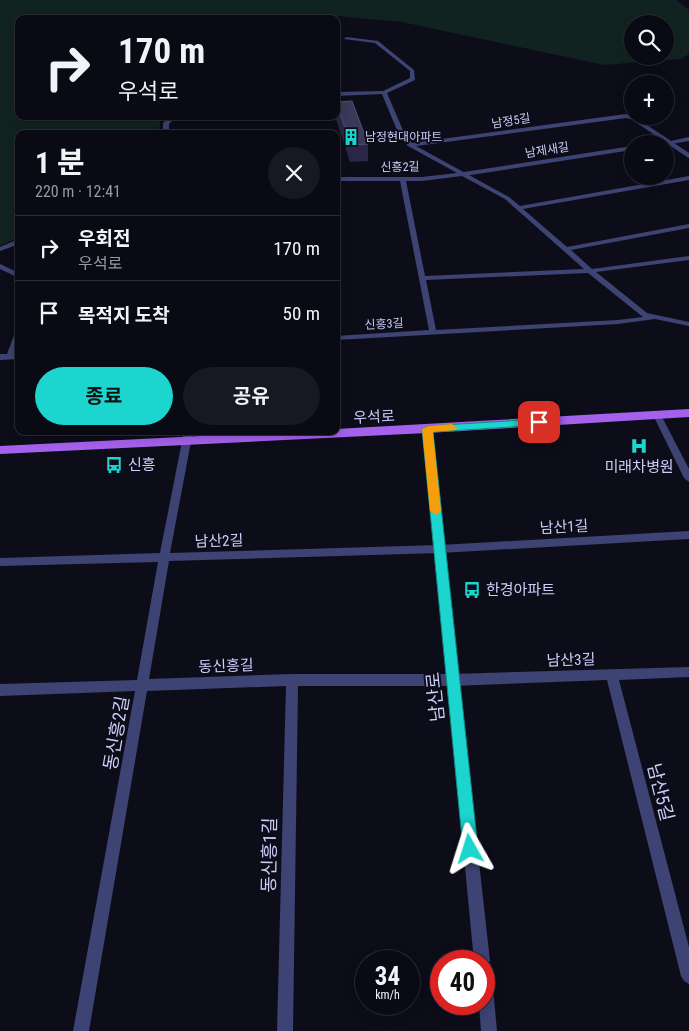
<!DOCTYPE html>
<html lang="ko">
<meta charset="utf-8">
<style>
body{margin:0;font-family:"Roboto Condensed","Noto Sans KR",sans-serif;background:#181822;color:#f1f3f6;height:100vh;display:flex;flex-direction:column;font-size:19px;white-space:nowrap}
*{box-sizing:border-box;margin:0}
p{font-size:16px;color:#999aa0}
.icon{flex:none;width:28px;height:28px;fill:none;stroke:currentColor;stroke-width:2;stroke-linecap:round;stroke-linejoin:round}
.map{position:relative;flex:1;overflow:hidden}
.sheet{position:absolute;left:15px;top:130px;width:325px;height:305px;display:flex;flex-direction:column;background:#0a0a14;border-radius:10px;box-shadow:0 2px 12px #0003,0 0 0 1px #2a2b34}
.sheet>*{flex:none}
.top-card{position:absolute;left:15px;top:15px;width:325px;height:105px;border-radius:10px;box-shadow:0 2px 12px #0003,0 0 0 1px #2a2b34;background:#0a0a14;color:#f1f3f6;overflow:hidden}
.controls{position:absolute;left:624px;top:15px;display:grid;gap:10px}
.controls a{display:grid;place-items:center;width:50px;height:50px;border-radius:50%;background:#0a0a14;box-shadow:0 2px 12px #0003,0 0 0 1px #2a2b34;font-size:25px}
.speed{position:absolute;left:355px;top:950px;display:flex;gap:10px;font-size:25px;font-weight:700;text-align:center}
.speed>*{display:grid;place-content:center;width:65px;height:65px;border-radius:50%;background:#0a0a14;box-shadow:0 2px 12px #0003,0 0 0 1px #2a2b34;line-height:1}
.speed small{font-size:12px;font-weight:400}
.speed .limit{border:8px solid #d22;background:#fff;color:#111}
.pin{position:absolute;display:grid;place-items:center;width:42px;height:42px;color:#fff;margin:-21px;border-radius:10px;box-shadow:0 2px 8px #0006}
.me{position:absolute;width:55px;margin:-28px;rotate:354deg;stroke-linejoin:round;filter:drop-shadow(0 0 4px #0008)}
.turn{display:flex;align-items:center;gap:18px;height:105px;padding:0 20px;font-size:22px}
.turn .icon{width:65px;height:65px;stroke-width:2.5}
.turn b{display:block;font-size:35px;line-height:42px}
.round{display:grid;place-items:center;flex:none;width:52px;height:52px;border-radius:26px;background:#181822}
.head{display:flex;align-items:center;justify-content:space-between;height:85px;padding:0 20px}
h1{font-size:30px;font-weight:700;line-height:38px}
.button{display:flex;gap:10px;margin-top:auto;padding:10px 20px}
.button a{flex:1;height:58px;border-radius:30px;background:#1bd5ce;color:#111;font-size:20px;font-weight:700;line-height:58px;text-align:center}
.button a+a{background:#181822;color:#f1f3f6}
ul{padding:0;list-style:none}
li{display:flex;align-items:center;gap:15px;height:65px;padding:0 20px;border-top:1px solid #2a2b34}
li div{flex:1}
li b{display:block;font-size:19px}
li em{font-style:normal}
.map>svg:first-child{display:block}
.green{fill:#112320;fill-rule:evenodd}
.lines{fill:none;stroke-linecap:round;stroke-linejoin:round}
.minor{fill:#3d4373;fill-rule:evenodd}
.tertiary{fill:#3d4373;fill-rule:evenodd}
.primary{fill:#a461eb;fill-rule:evenodd}
.wall{fill:#292745}
.building{fill:#3b3959;stroke:#525072}
.route{fill:#1bd5ce;stroke:#128a86}
.slow{fill:#f59e0b}
.labels{text-anchor:middle;dominant-baseline:central;stroke-width:4;stroke-linejoin:round;paint-order:stroke}
.far-street-label{font-size:12px;fill:#cccdf8;stroke:#0d0d1a}
.far-poi-label{font-size:12px;fill:#cccdf8;stroke:#0d0d1a;text-anchor:start}
.street-label{font-size:15px;fill:#cccdf8;stroke:#0d0d1a}
.poi-label{font-size:15px;fill:#cccdf8;stroke:#0d0d1a;text-anchor:start}
.near-street-label{font-size:18px;fill:#cccdf8;stroke:#0d0d1a}
</style>
<div class="map">
<svg width="689" height="1031" viewBox="0 0 689 1031">
<rect width="100%" height="100%" fill="#0d0d1a"/>
<!-- green -->
<path class="green" d="M0,0h676l13,10v44l-8,5 -77,6 -202,-43 -65,-6 -45,-1 -29,4h-244v97h142l-2,18h-140v103l-19,9zM632,24h33v32h-33z"/>
<g class="lines">
<!-- minor -->
<path class="minor" d="M346,37l32,4 36,29 1,10 -28,13 18,42 7,8 214,-29 9,3 54,36v5l-2,-1 -56,-38 -5,-1 -210,28 93,51 11,9 169,-30v4l-166,29 44,38 122,-23v4l-118,22 21,19 97,-13v4l-93,12 51,41 42,9v4l-34,-7 -37,5 -282,16v-4l93,-6 -29,-149h-64v-4h86l35,-4 -49,-27 -9,-11 -17,-41 -46,2v-4l47,-1 27,-13v-7l-35,-28 -31,-4zM462,176l43,23 79,70 -159,7 -19,-95h16zM588,273l55,44 -25,3 -182,10 -10,-50z
M187,116h29l-44,5 -3,3v10h-6v-11l6,-5z
M19,239v5l-19,7v-4z
M0,264l19,9v5l-19,-9z
M16,330h3v13l-4,11 4,-1v6l-19,1v-6h7z
M657,412l4,3 28,54v13l-5,-4 -31,-63z
M184,431h9l-23,122 270,-8 249,-14v8l-249,14 -271,8 -20,118 143,-5h161l236,-7v10l-70,3 70,267v37l-5,-3 -3,-5 -74,-296 -154,6h-155l-5,345h-16l9,-345 -139,5 -58,340h-16l62,-340 -135,5v-12l137,-4 21,-118 -158,4v-8l160,-5z"/>
<!-- tertiary -->
<path class="tertiary" d="M689,137v4l-24,4 -8,-1z
M632,146v4l-168,26 -3,-2 3,-2z
M427,426l4,3 59,532 -3,5 -3,2v-7h-10l-51,-532z
M484,969l5,3 3,5 5,54h-16l-2,-27h5z"/>
<!-- primary -->
<path class="primary" d="M689,409v8l-262,16 -427,21v-8l300,-15h36v-2z"/>
</g>
<!-- wall -->
<path class="wall" d="M336,102l32,42v17l-18,1 -14,-43z"/>
<!-- building -->
<path class="building" d="M352,101l16,43 -17,1 -15,-43z"/>
<!-- route -->
<path class="route" d="M539,419l5,3 -1,3 -110,7 45,417 -2,5 -6,3 -5,-3 -2,-5 -41,-420 6,-3z"/>
<!-- slow -->
<path class="slow" d="M452,424l5,4 -1,2 -23,2 8,79 -5,4 -6,-4 -8,-82 6,-3z"/>
<!-- icons -->
<defs>
<g id="building-bare" transform="scale(1.35)"><path d="M-4-6H4V6H1V3H-1V6H-4ZM-2.5-4.3h1.7v1.8h-1.7ZM.8-4.3h1.7v1.8H.8ZM-2.5-1h1.7V.8h-1.7ZM.8-1h1.7V.8H.8Z" fill="#1bd5ce" stroke="#0d0d1a" stroke-width="2.5" paint-order="stroke"/></g>
<g id="hospital-bare" transform="scale(1.35)"><path d="M-5-5h3v3.5h4V-5h3V5h-3V1.5h-4V5h-3Z" fill="#1bd5ce" stroke="#0d0d1a" stroke-width="2.5" paint-order="stroke"/></g>
<g id="bus-bare" transform="scale(1.35)"><path d="M-5-6H5V4H4V6H2V4H-2V6H-4V4H-5ZM-3.5-4V0h7V-4ZM-3.5 1.2v1.5H-2V1.2ZM2 1.2v1.5H3.5V1.2Z" fill="#1bd5ce" stroke="#0d0d1a" stroke-width="2.5" paint-order="stroke"/></g>
</defs>
<g fill-rule="evenodd">
<use href="#building-bare" x="351" y="137"/>
<use href="#hospital-bare" x="639" y="446"/>
<use href="#bus-bare" x="114" y="465"/>
<use href="#bus-bare" x="472" y="590"/>
</g>
<g class="labels">
<!-- far-street labels -->
<g class="far-street-label">
<text transform="translate(511 121) rotate(-9)">남정5길</text>
<text transform="translate(547 150) rotate(-9)">남제새길</text>
<text transform="translate(400 167) rotate(-1)">신흥2길</text>
<text transform="translate(384 324) rotate(-3)">신흥3길</text>
</g>
<!-- far-poi labels -->
<g class="far-poi-label">
<text x="365" y="137">남정현대아파트</text>
</g>
<!-- street labels -->
<g class="street-label">
<text transform="translate(374 417) rotate(-3)">우석로</text>
<text transform="translate(564 527) rotate(-3)">남산1길</text>
<text transform="translate(219 541) rotate(-2)">남산2길</text>
<text transform="translate(571 660) rotate(-2)">남산3길</text>
<text transform="translate(226 666) rotate(-2)">동신흥길</text>
</g>
<!-- poi labels -->
<g class="poi-label">
<text x="128" y="465">신흥</text>
<text x="639" y="467" text-anchor="middle">미래차병원</text>
<text x="486" y="590">한경아파트</text>
</g>
<!-- near-street labels -->
<g class="near-street-label">
<text transform="translate(435 697) rotate(-96)">남산로</text>
<text transform="translate(116 733) rotate(-80)">동신흥2길</text>
<text transform="translate(661 792) rotate(76)">남산5길</text>
<text transform="translate(269 855) rotate(-89)">동신흥1길</text>
</g>
</g>
</svg>
<div class="controls">
<a><svg class="icon" aria-label="search" viewBox="0 0 24 24"><circle cx="10" cy="10" r="6"/><path d="M15 15l6 6"/></svg></a>
<a>+</a>
<a>−</a>
</div>
<div class="speed"><div>34<small>km/h</small></div><div class="limit">40</div></div>
<div class="pin" style="left:539px;top:422px;background:#d93025"><svg class="icon" aria-label="arrive" viewBox="0 0 24 24"><path d="M6 21V4h12l-3 4 3 4H6"/></svg></div>
<svg class="me" style="left:470px;top:849px" viewBox="-20 -20 40 40"><path d="M0-17L14 15 0 8-14 15z" fill="#1bd5ce" stroke="#fff" stroke-width="4"/></svg>
<div class="top-card">
<div class="turn"><svg class="icon" aria-label="right" viewBox="0 0 24 24"><path d="M7 20v-9h11M14 6l5 5-5 5"/></svg><div><b>170 m</b>우석로</div></div>
</div>
<section class="sheet">
<div class="head"><div><h1>1 분</h1><p>220 m · 12:41</p></div><a class="round"><svg class="icon" aria-label="close" viewBox="0 0 24 24"><path d="M6 6l12 12M18 6L6 18"/></svg></a></div>
<ul>
<li><svg class="icon" aria-label="right" viewBox="0 0 24 24"><path d="M7 20v-9h11M14 6l5 5-5 5"/></svg><div><b>우회전</b><p>우석로</p></div><em>170 m</em></li>
<li><svg class="icon" aria-label="arrive" viewBox="0 0 24 24"><path d="M6 21V4h12l-3 4 3 4H6"/></svg><div><b>목적지 도착</b></div><em>50 m</em></li>
</ul>
<div class="button"><a>종료</a><a>공유</a></div>
</section>
</div>
